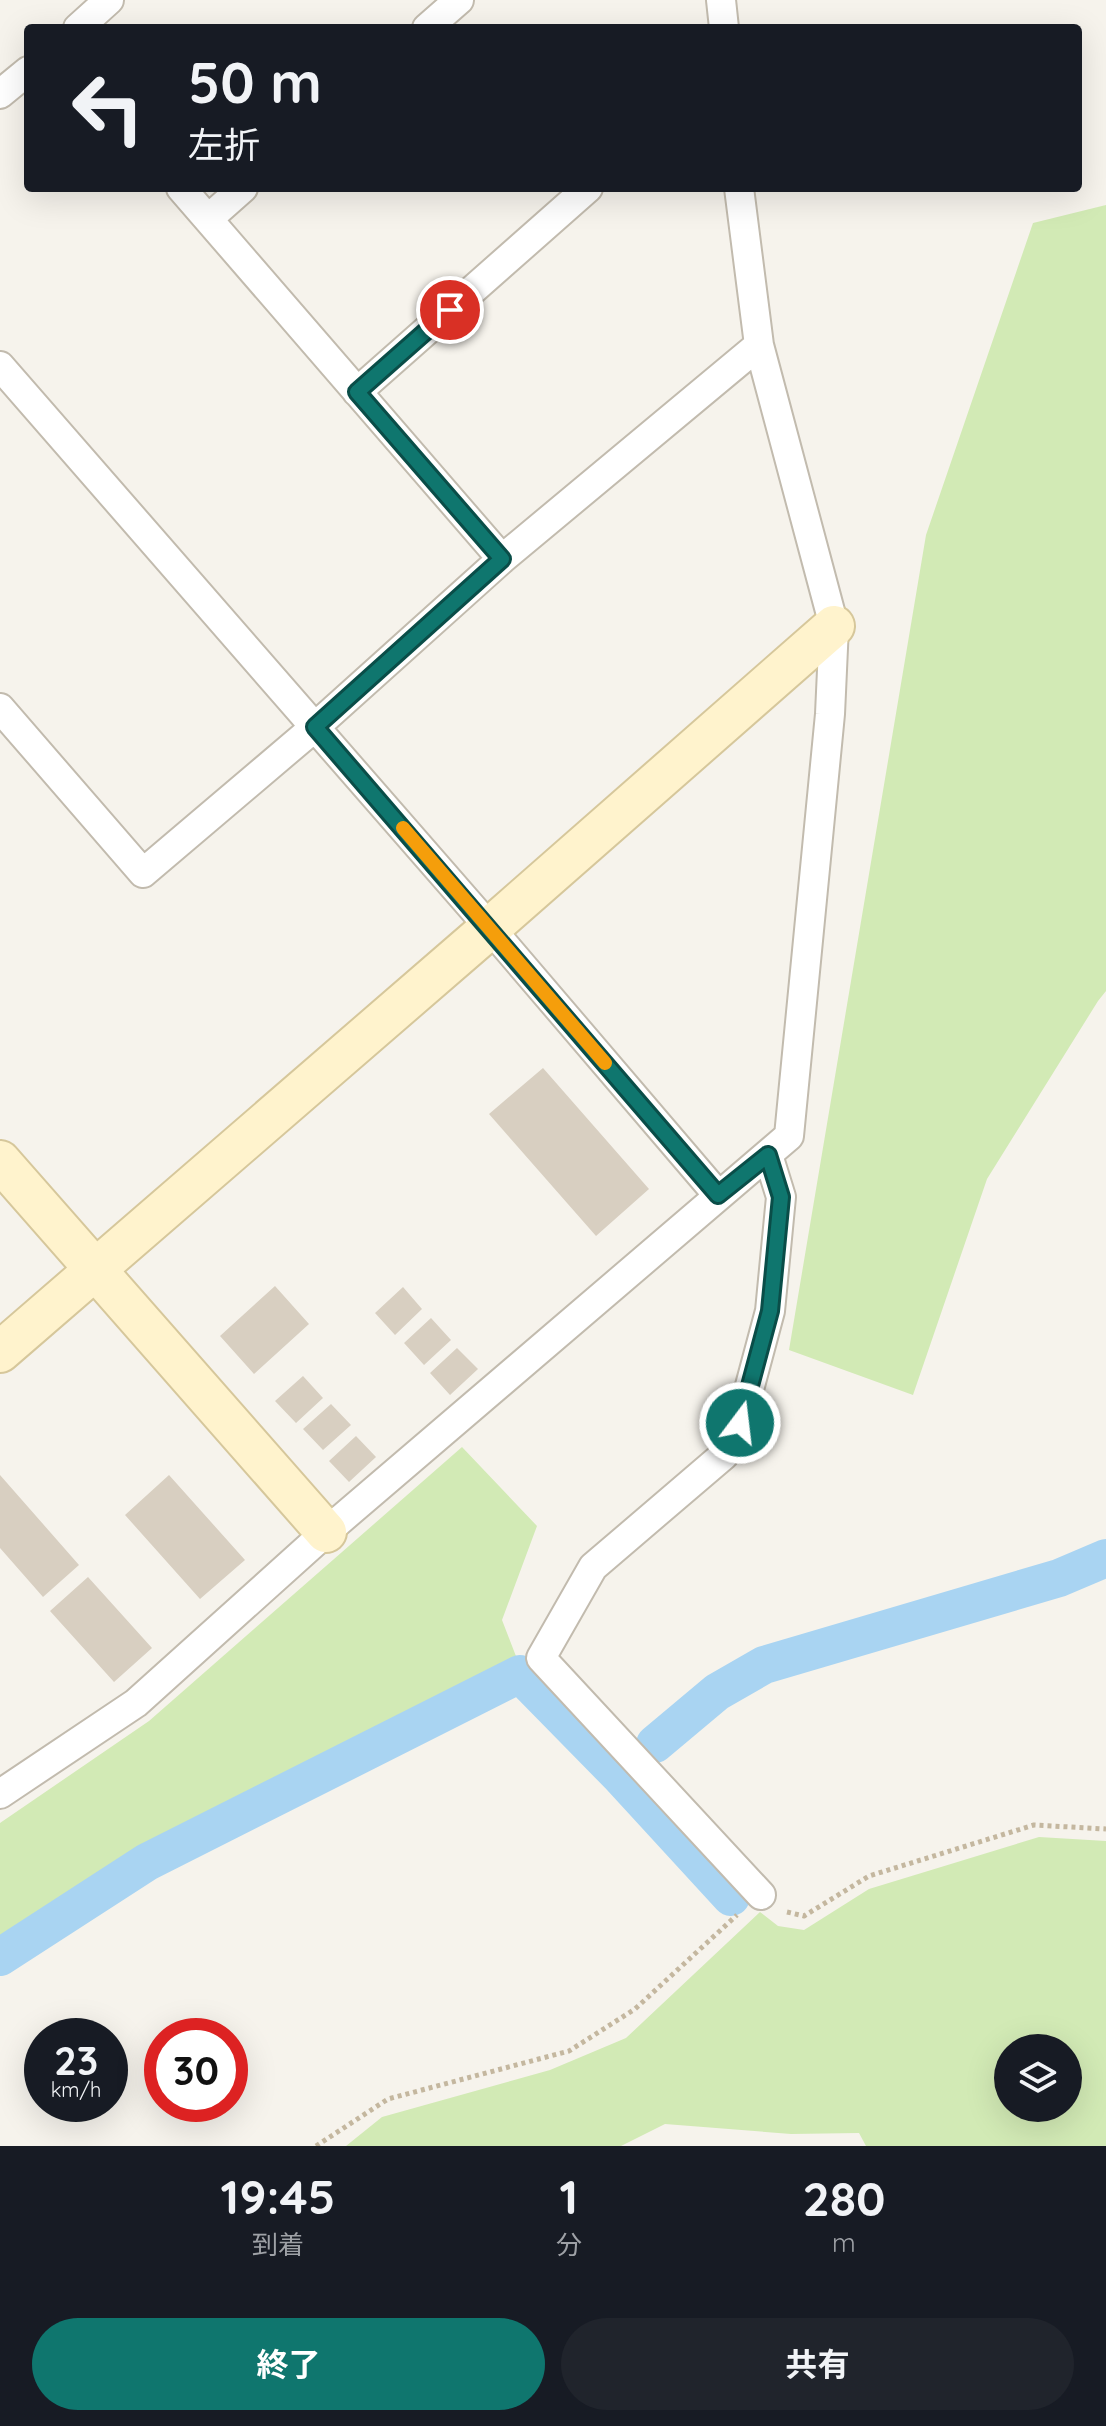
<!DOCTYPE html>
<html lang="ja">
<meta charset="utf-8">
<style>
body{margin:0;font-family:Quicksand,"Noto Sans JP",sans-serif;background:#20242c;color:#f1f3f6;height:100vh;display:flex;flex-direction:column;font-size:30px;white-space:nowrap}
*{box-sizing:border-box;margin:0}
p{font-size:26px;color:#9ea1a6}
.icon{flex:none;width:44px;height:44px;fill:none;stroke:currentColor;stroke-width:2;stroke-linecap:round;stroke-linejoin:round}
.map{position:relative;height:2146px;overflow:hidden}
.panel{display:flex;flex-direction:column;background:#171b24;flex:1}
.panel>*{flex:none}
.guide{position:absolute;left:24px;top:24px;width:1058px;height:168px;border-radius:8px;box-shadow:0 8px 32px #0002;background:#171b24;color:#f1f3f6;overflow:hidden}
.buttons{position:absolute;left:994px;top:2034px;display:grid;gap:16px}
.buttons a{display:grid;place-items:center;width:88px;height:88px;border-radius:50%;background:#171b24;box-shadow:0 8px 32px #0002;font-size:40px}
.speed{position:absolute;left:24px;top:2018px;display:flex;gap:16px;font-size:40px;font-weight:700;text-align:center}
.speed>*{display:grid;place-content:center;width:104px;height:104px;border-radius:50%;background:#171b24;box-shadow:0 8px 32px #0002;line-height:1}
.speed small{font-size:20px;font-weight:400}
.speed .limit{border:12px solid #d22;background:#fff;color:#111}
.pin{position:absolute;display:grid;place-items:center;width:68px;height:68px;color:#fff;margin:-34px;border:4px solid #fff;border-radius:50%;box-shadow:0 2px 8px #0007}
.me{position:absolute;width:88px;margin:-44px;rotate:15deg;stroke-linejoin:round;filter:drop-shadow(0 0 6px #0008)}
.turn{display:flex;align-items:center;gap:28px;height:168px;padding:0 32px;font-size:36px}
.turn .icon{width:104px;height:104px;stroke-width:2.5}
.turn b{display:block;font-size:56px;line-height:68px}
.eta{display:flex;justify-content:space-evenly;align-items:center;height:136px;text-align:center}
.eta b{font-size:48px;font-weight:700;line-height:56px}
.cta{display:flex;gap:16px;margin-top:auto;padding:16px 32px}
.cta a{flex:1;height:92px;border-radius:48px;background:#0f766e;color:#fff;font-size:32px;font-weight:700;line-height:92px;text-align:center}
.cta a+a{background:#20242c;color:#f1f3f6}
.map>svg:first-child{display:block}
.green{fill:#d2eab5;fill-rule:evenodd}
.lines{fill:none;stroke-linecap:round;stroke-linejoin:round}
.canal{stroke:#a9d4f2;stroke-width:38}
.building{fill:#d8cfc1}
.street-casing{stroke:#c2bbae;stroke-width:32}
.secondary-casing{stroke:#d6c79b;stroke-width:44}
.path{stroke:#c4b79f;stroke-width:5;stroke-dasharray:4 4;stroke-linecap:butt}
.street{stroke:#fff;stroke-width:28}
.secondary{stroke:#fff3cd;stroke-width:40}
.route-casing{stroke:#0a4d48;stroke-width:20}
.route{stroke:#0f766e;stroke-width:14}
.slow{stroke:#f59e0b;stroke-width:14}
</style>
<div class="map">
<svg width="1106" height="2146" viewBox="0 0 1106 2146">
<rect width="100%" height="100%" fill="#f6f3ec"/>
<!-- green -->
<path class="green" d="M1106,205v786l-8,10 -111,178 -74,216 -124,-45 137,-815 107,-312z
M462,1447l75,79 -35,94 17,44 -377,189 -142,93v-123l149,-102z
M1039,1837l67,4v305h-240l-7,-13 -68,1 -126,-10 -44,22h-275l36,-29 168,-47 76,-32 134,-126 18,14 26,4 65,-41zM1008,2048h60v60h-60z"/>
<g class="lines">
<!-- canal -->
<path class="canal" d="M655,1744l62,-52 47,-27 295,-87 47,-20
M0,1957l147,-95 373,-188 99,101 112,122"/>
</g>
<!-- building -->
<path class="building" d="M543,1068l106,121 -53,47 -107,-122z
M275,1286l34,38 -55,50 -34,-38z
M403,1287l19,22 -27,26 -20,-22z
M431,1318l20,22 -27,25 -20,-22z
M457,1348l21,21 -28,26 -20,-22z
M303,1376l20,22 -27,25 -21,-22z
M331,1404l20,21 -28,25 -20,-21z
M356,1436l20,21 -27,25 -20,-21z
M0,1475l79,90 -36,32 -43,-49z
M169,1475l76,85 -45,39 -75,-84z
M88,1577l64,71 -38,34 -64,-71z"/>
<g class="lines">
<!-- street casing -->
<g class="street-casing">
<path id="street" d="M721,0l3,28
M78,28l31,-28
M427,28l32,-28
M0,94l28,-23
M181,188l321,371
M208,219l35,-31
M0,366l490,562 228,267
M357,392l231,-204
M0,708l143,165 172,-146 187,-168 257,-214
M0,1794l136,-91 190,-171 463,-396 41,-422 4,-88 -75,-281 -20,-157
M761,1895l-220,-237 52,-91 131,-112 16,-32 30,-112 11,-114 -13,-42"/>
</g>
<!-- secondary casing -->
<g class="secondary-casing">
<path id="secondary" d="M0,1161l326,371
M0,1352l490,-424 344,-302"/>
</g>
<!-- path -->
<path class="path" d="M787,1912l17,4 65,-40 165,-51 72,4
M316,2146l72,-47 181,-48 66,-42 102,-94"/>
<!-- street -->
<use href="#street" class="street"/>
<!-- secondary -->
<use href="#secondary" class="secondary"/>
</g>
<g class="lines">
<!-- route casing -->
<g class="route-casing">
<path id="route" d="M450,310l-93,82 145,167 -187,168 403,468 50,-40 13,42 -11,114 -30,112"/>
</g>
<!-- route -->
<use href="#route" class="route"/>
<!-- slow -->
<path class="slow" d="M403,828l202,235"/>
</g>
</svg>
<div class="buttons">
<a><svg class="icon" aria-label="layers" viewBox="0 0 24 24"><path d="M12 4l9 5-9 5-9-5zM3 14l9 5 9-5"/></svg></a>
</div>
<div class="speed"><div>23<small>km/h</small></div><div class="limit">30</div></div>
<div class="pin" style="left:450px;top:310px;background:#d93025"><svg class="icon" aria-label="arrive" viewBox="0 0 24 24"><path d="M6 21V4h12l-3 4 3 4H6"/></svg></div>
<svg class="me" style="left:740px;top:1423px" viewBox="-20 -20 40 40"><circle r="17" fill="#0f766e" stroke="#fff" stroke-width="3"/><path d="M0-11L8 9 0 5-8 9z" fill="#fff"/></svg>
<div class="guide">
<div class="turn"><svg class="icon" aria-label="left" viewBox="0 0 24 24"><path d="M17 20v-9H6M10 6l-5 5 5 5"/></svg><div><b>50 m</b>左折</div></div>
</div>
</div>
<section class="panel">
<div class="eta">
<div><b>19:45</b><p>到着</p></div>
<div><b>1</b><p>分</p></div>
<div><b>280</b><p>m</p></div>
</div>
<div class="cta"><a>終了</a><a>共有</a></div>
</section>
